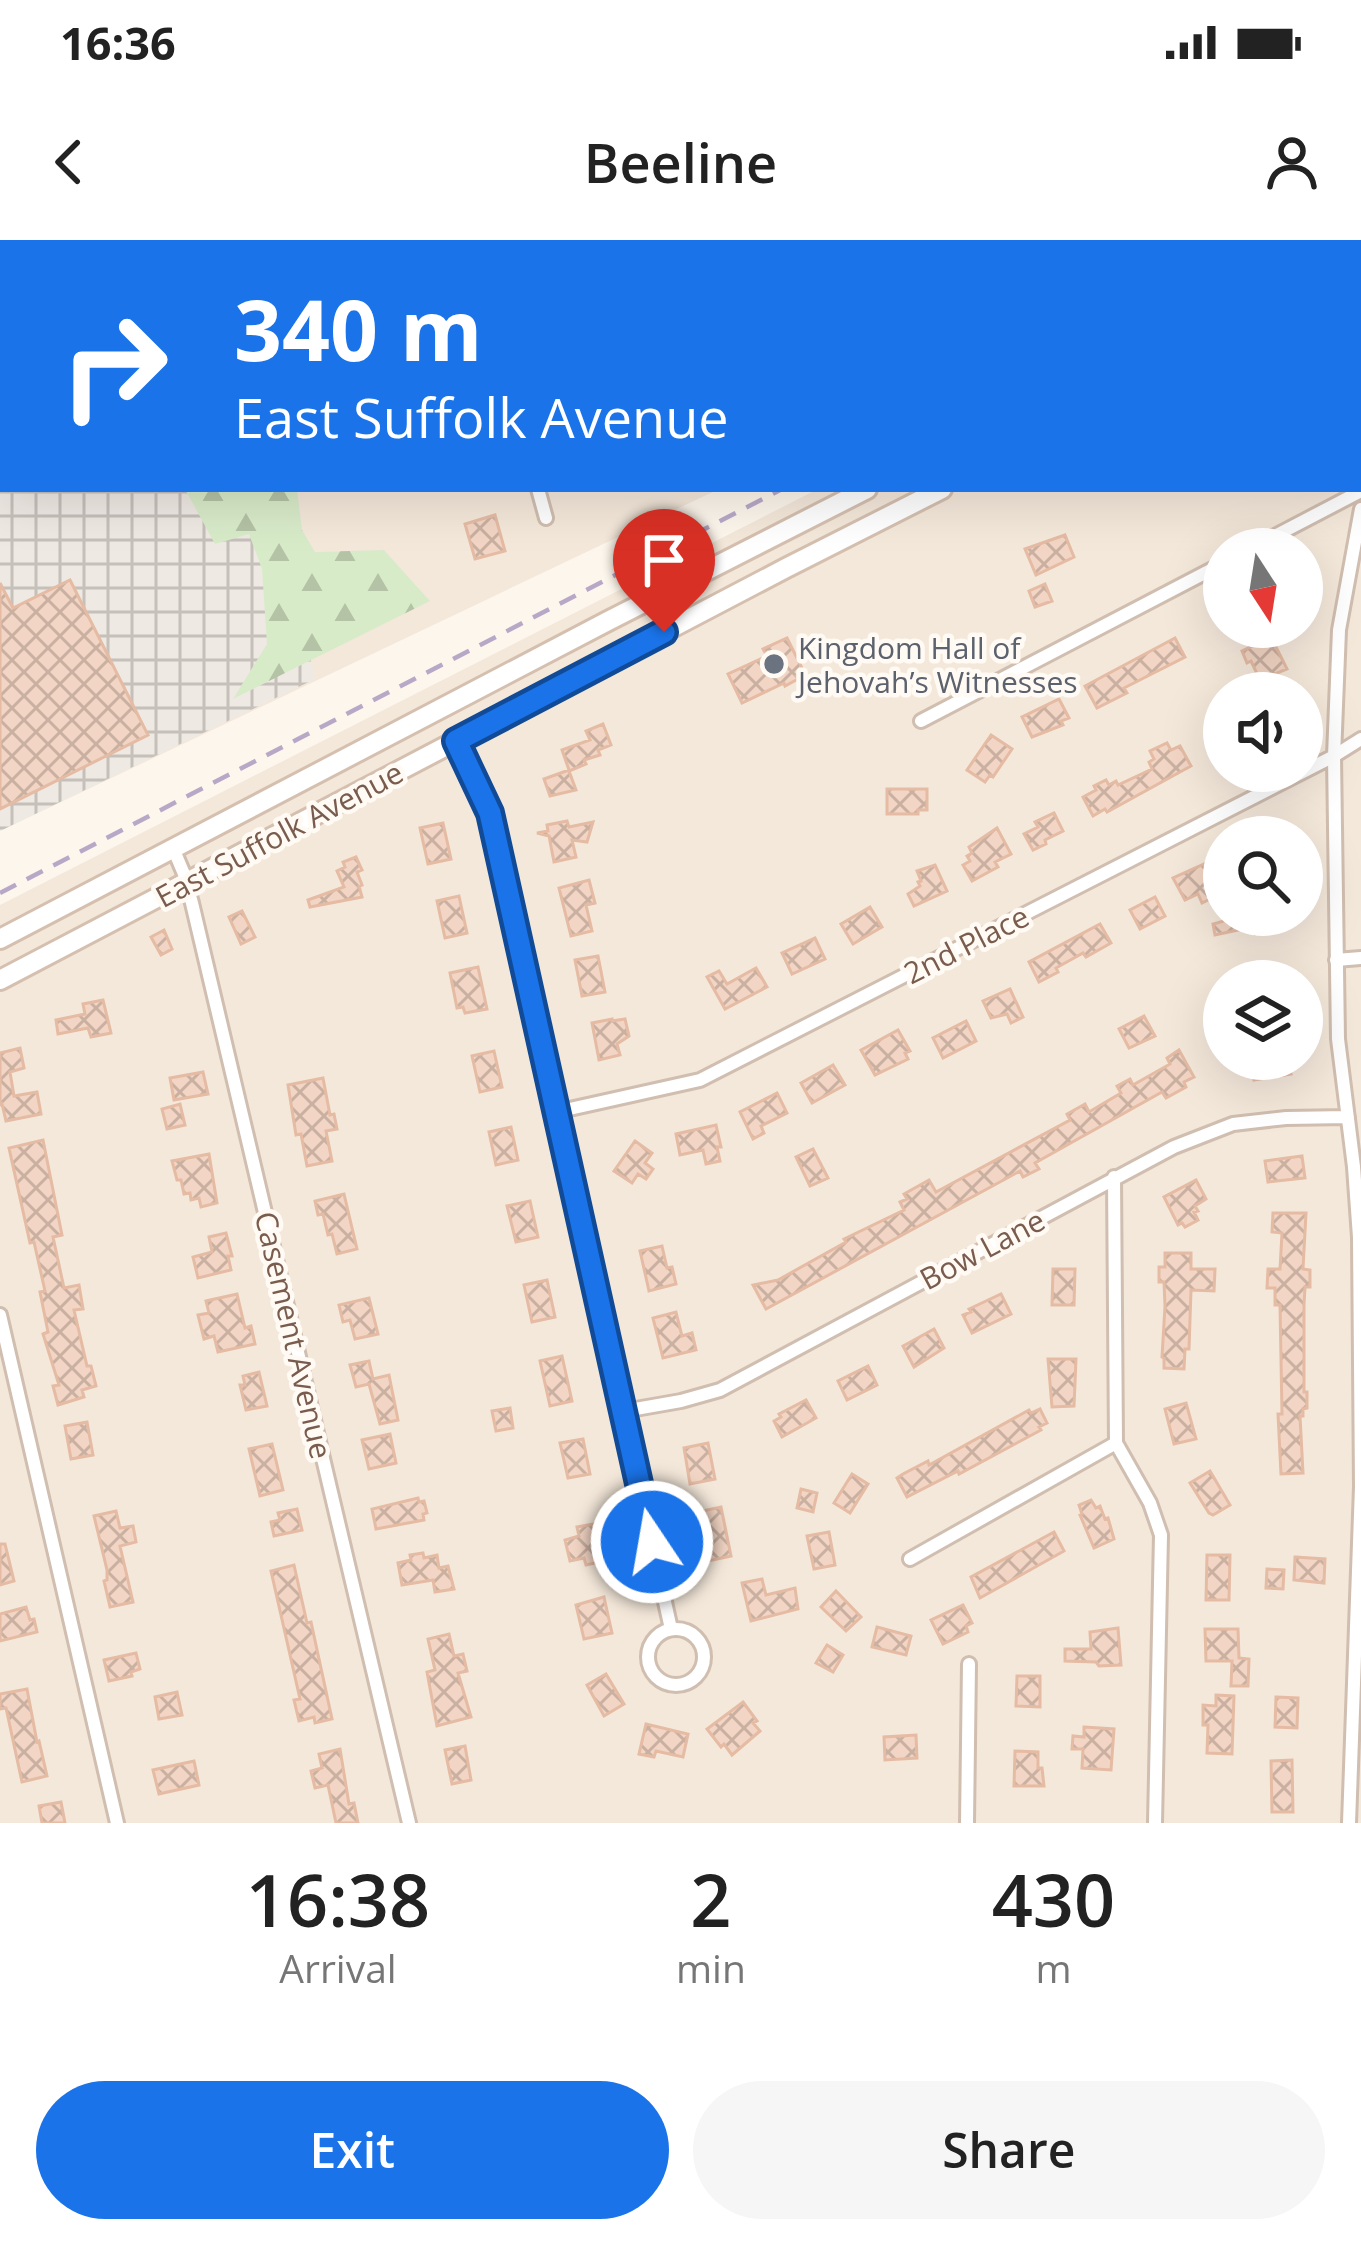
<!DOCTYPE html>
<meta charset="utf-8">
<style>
body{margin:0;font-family:"Open Sans",sans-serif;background:#f6f6f6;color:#222;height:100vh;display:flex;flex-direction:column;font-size:45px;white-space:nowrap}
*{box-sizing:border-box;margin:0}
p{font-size:39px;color:#767676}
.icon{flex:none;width:66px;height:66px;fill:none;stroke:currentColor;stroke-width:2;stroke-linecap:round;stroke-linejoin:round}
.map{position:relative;height:1583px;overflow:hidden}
.details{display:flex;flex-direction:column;background:#fff;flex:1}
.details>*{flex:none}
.top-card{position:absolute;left:0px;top:0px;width:1362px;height:252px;box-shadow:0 12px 48px #0002;background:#1a73e8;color:#fff;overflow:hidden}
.needle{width:78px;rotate:168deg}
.buttons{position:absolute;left:1203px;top:288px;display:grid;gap:24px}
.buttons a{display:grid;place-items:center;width:120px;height:120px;border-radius:50%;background:#fff;box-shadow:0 12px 48px #0002;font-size:60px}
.pin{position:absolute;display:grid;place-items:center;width:102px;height:102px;color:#fff;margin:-123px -51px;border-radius:50% 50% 50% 0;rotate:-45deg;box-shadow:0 0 12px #0007}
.pin .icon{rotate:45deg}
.me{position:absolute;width:132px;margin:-66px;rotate:348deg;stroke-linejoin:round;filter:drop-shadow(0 0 9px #0008)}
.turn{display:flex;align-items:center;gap:42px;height:252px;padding:0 36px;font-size:54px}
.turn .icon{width:156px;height:156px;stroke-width:2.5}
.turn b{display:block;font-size:84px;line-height:102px}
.eta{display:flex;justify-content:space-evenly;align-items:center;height:204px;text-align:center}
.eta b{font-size:72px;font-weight:600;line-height:84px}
.cta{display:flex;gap:24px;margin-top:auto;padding:24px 36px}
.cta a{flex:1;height:138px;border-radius:72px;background:#1a73e8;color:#fff;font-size:48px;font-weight:600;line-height:138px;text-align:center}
.cta a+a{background:#f6f6f6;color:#222}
.status{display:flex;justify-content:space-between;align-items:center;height:84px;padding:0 60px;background:#fff;direction:ltr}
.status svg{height:33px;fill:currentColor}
header{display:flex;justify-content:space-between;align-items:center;height:156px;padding:0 36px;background:#fff;font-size:54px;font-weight:600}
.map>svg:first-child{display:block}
.residential{fill:#f4e8da;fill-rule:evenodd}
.industrial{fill:url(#industrial-grid)}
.forest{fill:url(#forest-firs)}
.building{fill:url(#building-cross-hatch);stroke:#e5bba4;stroke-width:3}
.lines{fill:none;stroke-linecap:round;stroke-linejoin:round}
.minor-casing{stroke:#d0beb0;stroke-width:18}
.secondary-casing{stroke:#d5c0b0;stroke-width:24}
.minor{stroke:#fff;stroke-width:12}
.secondary{stroke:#fff;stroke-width:18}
.rail{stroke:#b8a8c8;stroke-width:4.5;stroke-dasharray:18 12;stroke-linecap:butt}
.route-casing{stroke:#114b97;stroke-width:30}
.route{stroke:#1a73e8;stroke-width:21}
.worship-dot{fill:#6b7280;stroke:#fffaf3;stroke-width:4.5}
.labels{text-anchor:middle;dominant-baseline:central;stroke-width:9;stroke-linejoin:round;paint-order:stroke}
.worship-label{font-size:30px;fill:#5b616d;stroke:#fffaf3;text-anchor:start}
.street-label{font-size:30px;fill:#795c4e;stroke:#fffaf3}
</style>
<div class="status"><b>16:36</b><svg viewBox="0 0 49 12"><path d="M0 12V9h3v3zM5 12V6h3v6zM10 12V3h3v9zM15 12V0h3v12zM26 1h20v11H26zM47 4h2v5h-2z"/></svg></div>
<header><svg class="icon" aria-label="back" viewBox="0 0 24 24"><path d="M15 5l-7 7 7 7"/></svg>Beeline<svg class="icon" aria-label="person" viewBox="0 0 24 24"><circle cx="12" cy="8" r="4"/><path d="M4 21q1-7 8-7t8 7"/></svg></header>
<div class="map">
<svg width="1361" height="1583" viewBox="0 0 1361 1583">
<defs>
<pattern id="industrial-grid" width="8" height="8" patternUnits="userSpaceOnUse" patternTransform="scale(3)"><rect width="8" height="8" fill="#efe9e4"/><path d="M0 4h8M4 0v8" fill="none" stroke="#c6c0bb"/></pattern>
<pattern id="forest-firs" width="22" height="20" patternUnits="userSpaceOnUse" patternTransform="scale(3)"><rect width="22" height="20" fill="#d8ebc9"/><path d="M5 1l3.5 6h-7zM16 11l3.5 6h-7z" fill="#b4c2a5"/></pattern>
<pattern id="building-cross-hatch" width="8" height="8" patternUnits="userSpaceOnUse" patternTransform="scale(3)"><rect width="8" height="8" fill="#f2d5c4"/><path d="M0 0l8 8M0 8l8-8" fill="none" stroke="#c9b0a1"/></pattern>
</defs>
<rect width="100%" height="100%" fill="#fdf6ec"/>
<!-- residential -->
<path class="residential" d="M0,0h691l1,3h-689v246h716l-719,342z
M1307,0h54v1583h-1361v-918l818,-416h541v-246h-58zM1224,309h78v78h-78zM1224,453h78v78h-78zM1224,597h78v78h-78zM1224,741h78v78h-78z"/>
<!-- industrial -->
<path class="industrial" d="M0,0h215l1,3h-213v246h269l43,190 -315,152z
M691,0h512l-6,3h-505z"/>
<!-- forest -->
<path class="forest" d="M185,249h112l5,41 13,22 69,-2 46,51 -197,98 34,-55 -5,-75 -13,-35 -34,10z"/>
<!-- building -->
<path class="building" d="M495,275l10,36 -30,8 -10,-35z
M1065,295l9,22 -38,18 -11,-26z
M70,340l78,155 -148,74v-226l13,25z
M1045,344l7,17 -17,6 -6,-16z
M1271,397l16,32 -27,11 -9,-19 -4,2 -5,-12z
M787,398l17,34 -8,4 2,3 -13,7 -1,-3 -42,20 -14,-29 39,-18 -4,-7z
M1175,398l10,19 -61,31 3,5 -30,15 -12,-22z
M1059,459l10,19 -8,3 2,4 -31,12 -10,-20z
M603,484l8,21 -13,5 2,5 -16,5 2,4 -17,7 7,19 -26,6 -6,-17 25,-9 -7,-20 28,-10 -4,-9z
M991,495l21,14 -19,28 -3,-2 -5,7 -18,-12z
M1167,503l4,7 9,-4 11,20 -84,46 -2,-3 -12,7 -10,-19 13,-7 -2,-4 12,-6 3,5 7,-4 2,4 34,-16 -3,-7 5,-3 -4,-8z
M887,549h40v21h-9v4h-31z
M1054,573l9,18 -18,9 1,4 -13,6 -9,-16 14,-7 -3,-5z
M567,581l2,6 24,-5 -6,20 -15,-2 4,17 -22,5 -5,-26 -12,-3 11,-2 -1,-6z
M443,583l8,36 -23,5 -8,-36z
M997,588l14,26 -16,8 3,5 -26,14 -9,-16 7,-4 -3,-5 5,-3 -3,-6z
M356,617l6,13 -5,2 5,13 -3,1 3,11 -52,10 -2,-7 36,-13 -7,-16 8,-4 -2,-5z
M1213,620l10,21 -13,7 4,9 -12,6 -4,-9 -13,6 -12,-22z
M935,625l12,26 -33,15 -6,-12 12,-8 -2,-4 3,-1 -4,-10z
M589,640l6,23 -9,2 6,26 -21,5 -12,-48z
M459,656l8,37 -22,5 -8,-37z
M1155,657l10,19 -25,13 -10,-19z
M870,667l12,20 -29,17 -12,-20z
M242,671l13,26 -14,7 -12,-27z
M1245,675h43l-33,19 -3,-7 -37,8 -2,-11z
M1100,684l11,19 -25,14 -3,-4 -27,15 2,4 -19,10 -10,-20z
M164,690l8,19 -11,6 -10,-18z
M815,698l10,21 -33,15 -10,-21z
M598,716l7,36 -23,4 -7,-36z
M478,727l9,42 -22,4 -2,-6 -6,1 -7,-35z
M756,728l11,19 -42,22 -18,-32 12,-6 8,13z
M1010,749l13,28 -12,6 -4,-9 -16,4 -8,-17z
M103,760l8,33 -20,4 -3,-9 -30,6 -2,-14 29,-6 -2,-10z
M1144,776l11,20 -26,12 -10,-19z
M612,779v2l13,-2 4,17 -12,8 3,11 -21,5 -7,-37z
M966,781l10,20 -33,17 -10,-20z
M898,790l12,21 -5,2 3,6 -33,16 -14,-25z
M20,808l4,20 -14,4 4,24 23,-4 4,22 -35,7 -4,-17 -2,1v-52z
M1179,810l15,27 -10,5 2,5 -20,11 -4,-6 -127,71 4,6 -16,8 -3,-6 -254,138 -13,-24 25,-5 68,-38 -2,-3 60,-29 -4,-8 7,-3 -3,-5 25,-14 7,12 134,-72 -3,-6 18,-10 4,8 32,-19 -4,-7 13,-7 3,6 37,-21 -3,-6z
M494,811l8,36 -22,5 -8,-36z
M1252,819h37l2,15 -37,6z
M833,825l12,20 -33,18 -11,-20z
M203,832l5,22 -34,6 -4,-22z
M323,838l7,37 4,-1 3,15 -11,2 6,30 -25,5 -6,-32 -5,1 -8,-50z
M777,853l10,20 -26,13 3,7 -11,6 -13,-27z
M180,864l5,21 -18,4 -5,-20z
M716,885l5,22h-4l3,14 -14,3 -3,-14 -23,5 -4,-21z
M511,887l7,33 -22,5 -7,-33z
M43,900l19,95 -9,2 11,51 15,-3 4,24 -9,1 13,56h4l5,20 -14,4 2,7 -26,8 -5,-19 6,-1 -16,-51 5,-2 -8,-40 5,-1 -11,-49 -4,1 -21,-95z
M635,901l17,12 -7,10 8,6 -7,10 -8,-5 -6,9 -18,-12z
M813,909l15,29 -18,8 -14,-29z
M209,914l8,49 -16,4 -2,-9 -8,2 -1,-7 -6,1 -3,-14h-4l-5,-19z
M1302,916l3,22 -37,4 -3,-21z
M1196,940l10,19 -11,7 3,5 -4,1 4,8 -13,7 -3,-4 -4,2 -14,-28z
M344,954l13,55 -20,5 -5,-20 -4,1 -5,-21 -5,1 -3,-14z
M530,961l8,36 -22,5 -9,-36z
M1273,973h33l-3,56 7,1v17h-5l-1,18v87h3v16l-4,1v7h-3l3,57 -22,1 -3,-60h4l-2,-109h-5v-17h-8l1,-19h12l2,-36 -10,-1z
M226,993l6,23h-4l3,14 -33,8 -5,-21 19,-5 -3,-15z
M662,1006l5,22 5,-1 4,17 -27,7 -9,-40z
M1165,1013h26v16h24l-1,22 -23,-1 -2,59h-4l-1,20 -20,-1v-10l-2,-1 3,-51 -1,-24h-5v-15h6z
M1053,1029h22l-1,36h-22z
M547,1040l8,37 -23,5 -8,-37z
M237,1054l8,34 6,-2 4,18 -37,8 -4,-16 -10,3 -6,-24 11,-2 -3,-12z
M1001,1054l10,20 -39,19 -9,-18 8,-3 -2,-3z
M369,1058l9,36 -23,5 -5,-19 -7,2 -4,-17z
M676,1072l6,24 10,-3 4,17 -33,8 -10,-40z
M934,1089l10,19 -30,19 -11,-21z
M562,1116l10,45 -22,5 -10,-45z
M1048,1119h28l-2,47 -22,1z
M369,1121l4,18 16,-4 9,45 -18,4 -11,-40 -13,3 -6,-22z
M868,1126l9,19 -30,15 -9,-19z
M259,1132l8,34 -21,4 -6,-25h5l-2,-9z
M806,1160l10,18 -34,19 -8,-16 7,-4 -2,-3z
M1186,1163l10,36 -22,5 -9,-35z
M510,1168l3,20 -17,3 -4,-20z
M1040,1169l7,14 -8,4 2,3 -82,44 -1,-3 -51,26 -10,-19 6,-4 25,-13 1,4 100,-55 2,3z
M87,1182l6,33 -22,4 -6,-33z
M390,1194l6,29 -27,6 -7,-29z
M583,1199l7,35 -22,4 -8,-35z
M708,1203l7,36 -25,5 -6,-36z
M272,1204l11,46 -23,6 -11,-47z
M1210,1231l20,34 -17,10 -4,-2 -19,-30z
M852,1234l16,10 -18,29 -16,-10z
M801,1249l16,4 -4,19 -16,-4z
M418,1258l1,4 5,-1 3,12 -4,1 1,6 -48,9 -4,-20z
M1091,1260l5,8 4,-2 5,13 3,-1 6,21 -20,9 -14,-33 2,-1 -3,-9z
M721,1267l10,49 -23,5 -10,-49z
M297,1269l5,21 -28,6 -3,-14 9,-2 -2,-7z
M116,1271l4,17 13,-2 3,16 -16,4 13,56 -23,5 -6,-26 3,-1v-10l-13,-54z
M599,1283l9,37 -22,5 -2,-7 -14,3 -5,-21 14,-4 -2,-9z
M829,1292l6,33 -21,4 -7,-33z
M1054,1292l10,19 -84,47 -9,-21z
M0,1304h5l9,37 -14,4z
M423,1313l1,5 13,-3 2,13 9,-2 6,23 -19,3 -2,-12 -31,5 -4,-22 13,-3 -1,-5z
M1207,1315h23l-1,45h-23z
M1295,1317l30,2 -1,24 -30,-3z
M294,1325l13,58 4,-1 21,97 -17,4 -1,-6 -15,4 -5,-21 6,-1 -29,-128z
M1267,1329l17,1 -1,19 -17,-1z
M762,1339l4,16 29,-7 3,21 -47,12 -9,-38z
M836,1351l25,26 -15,14 -25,-24z
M604,1357l8,36 -28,6 -8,-34z
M963,1365l9,18 -6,3 2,6 -25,12 -12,-24z
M26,1367l4,13 4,-1 3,13 -37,9v-27z
M877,1387l34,9 -5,19 -34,-8z
M1118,1388l3,37 -22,1 -3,-4 -31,-1v-12h26l-1,-17z
M1205,1389h33l1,29 10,1 -1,27h-17l1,-25h-26z
M449,1394l5,22 9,-2 4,17 -9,2 13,44 -34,9 -10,-54 8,-2 -7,-31z
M827,1405l16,10 -10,17 -17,-9z
M136,1413l4,16 -9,3 1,4 -23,5 -5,-21z
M606,1434l18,30 -20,12 -17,-31z
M1017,1436h23v31l-24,-1z
M27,1449l10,53 2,-1 8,35 -25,6 -16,-74 -6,1v-15z
M177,1452l5,23 -23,4 -4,-22z
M1216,1455l18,1 -2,58 -25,-1 1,-28h-5v-20l13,1z
M1276,1457l22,1 -1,30 -22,-1z
M743,1462l14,19 -4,2 7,8 -28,24 -8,-11 -3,3 -14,-18z
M646,1484l42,10 -5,23 -27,-6 -2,6 -15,-3z
M1084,1487l30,2 -3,41 -29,-2 1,-19h-11l1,-13 11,1z
M916,1495l1,23 -32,2 -1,-23z
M465,1506l6,34 -19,4 -7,-34z
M340,1509l9,55 5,-1 4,20h-22l-8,-38 -13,3 -4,-17 11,-3 -3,-14z
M1015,1511l23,1v16h4l2,18h-30z
M1292,1520l1,52h-21l-1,-51z
M194,1521l5,24 -40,9 -6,-24z
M61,1562l4,21h-23l-3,-17z"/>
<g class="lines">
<!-- minor casing -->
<g class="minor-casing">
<path id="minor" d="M465,0v3
M538,249l8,29
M1250,309l111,-58
M921,481l303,-158
M456,501l34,72 181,816
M173,608l11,26 8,29 217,920
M1336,720l25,-2
M556,872l144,-32 634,-324 27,-17
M1114,937l2,266 34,60 11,32 -6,288
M0,1075l117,508
M624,1171l57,-10 39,-11 454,-243 59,-23 53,-6 62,-1
M910,1319l206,-116
M648 1417a28 28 0 1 1 56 0a28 28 0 1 1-56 0Z
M967,1583l2,-159
M1349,1583l12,-336 -2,-250 -5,-70 -16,-128 -4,-283 5,-126 22,-121"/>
</g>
<!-- secondary casing -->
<g class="secondary-casing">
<path id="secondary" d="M1359,9l2,-1
M1359,49l2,-1
M0,699l608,-318 259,-132
M0,740l786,-412 156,-79"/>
</g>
<!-- minor -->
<use href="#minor" class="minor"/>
<!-- secondary -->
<use href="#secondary" class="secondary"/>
<!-- rail -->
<path class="rail" d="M1234,3l6,-3
M1258,3l6,-3
M0,653l782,-404"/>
</g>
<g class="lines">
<!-- route casing -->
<g class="route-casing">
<path id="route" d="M652,1302l-162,-729 -34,-72 208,-109"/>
</g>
<!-- route -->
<use href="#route" class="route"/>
</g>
<!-- markers -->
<circle class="worship-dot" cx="774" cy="424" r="12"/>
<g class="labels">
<!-- worship labels -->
<g class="worship-label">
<text x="798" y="407">Kingdom Hall of<tspan x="798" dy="34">Jehovah’s Witnesses</tspan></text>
</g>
<!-- street labels -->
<g class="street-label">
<text transform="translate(279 594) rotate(-28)">East Suffolk Avenue</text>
<text transform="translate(966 704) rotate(-27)">2nd Place</text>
<text transform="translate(982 1009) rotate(-28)">Bow Lane</text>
<text transform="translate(294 1095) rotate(77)">Casement Avenue</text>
</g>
</g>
</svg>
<div class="buttons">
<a><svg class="needle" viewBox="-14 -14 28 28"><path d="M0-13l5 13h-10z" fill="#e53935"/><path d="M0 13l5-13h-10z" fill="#767676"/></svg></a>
<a><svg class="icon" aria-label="sound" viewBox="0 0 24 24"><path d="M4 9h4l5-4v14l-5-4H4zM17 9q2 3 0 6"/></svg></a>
<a><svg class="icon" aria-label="search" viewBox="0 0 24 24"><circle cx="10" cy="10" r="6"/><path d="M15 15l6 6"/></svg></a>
<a><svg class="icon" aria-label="layers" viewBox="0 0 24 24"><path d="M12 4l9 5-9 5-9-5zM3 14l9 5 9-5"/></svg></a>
</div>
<div class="pin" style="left:664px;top:392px;background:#d93025"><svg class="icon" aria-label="arrive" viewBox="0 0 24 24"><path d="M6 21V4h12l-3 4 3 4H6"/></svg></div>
<svg class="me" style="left:652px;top:1302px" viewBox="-20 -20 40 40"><circle r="17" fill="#1a73e8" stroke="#fff" stroke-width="3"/><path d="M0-11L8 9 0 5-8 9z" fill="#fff"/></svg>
<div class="top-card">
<div class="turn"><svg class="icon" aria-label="right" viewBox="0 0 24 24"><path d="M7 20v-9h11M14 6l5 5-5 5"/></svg><div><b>340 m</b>East Suffolk Avenue</div></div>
</div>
</div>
<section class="details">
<div class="eta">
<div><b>16:38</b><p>Arrival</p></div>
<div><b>2</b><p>min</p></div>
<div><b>430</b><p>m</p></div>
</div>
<div class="cta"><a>Exit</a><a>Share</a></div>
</section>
